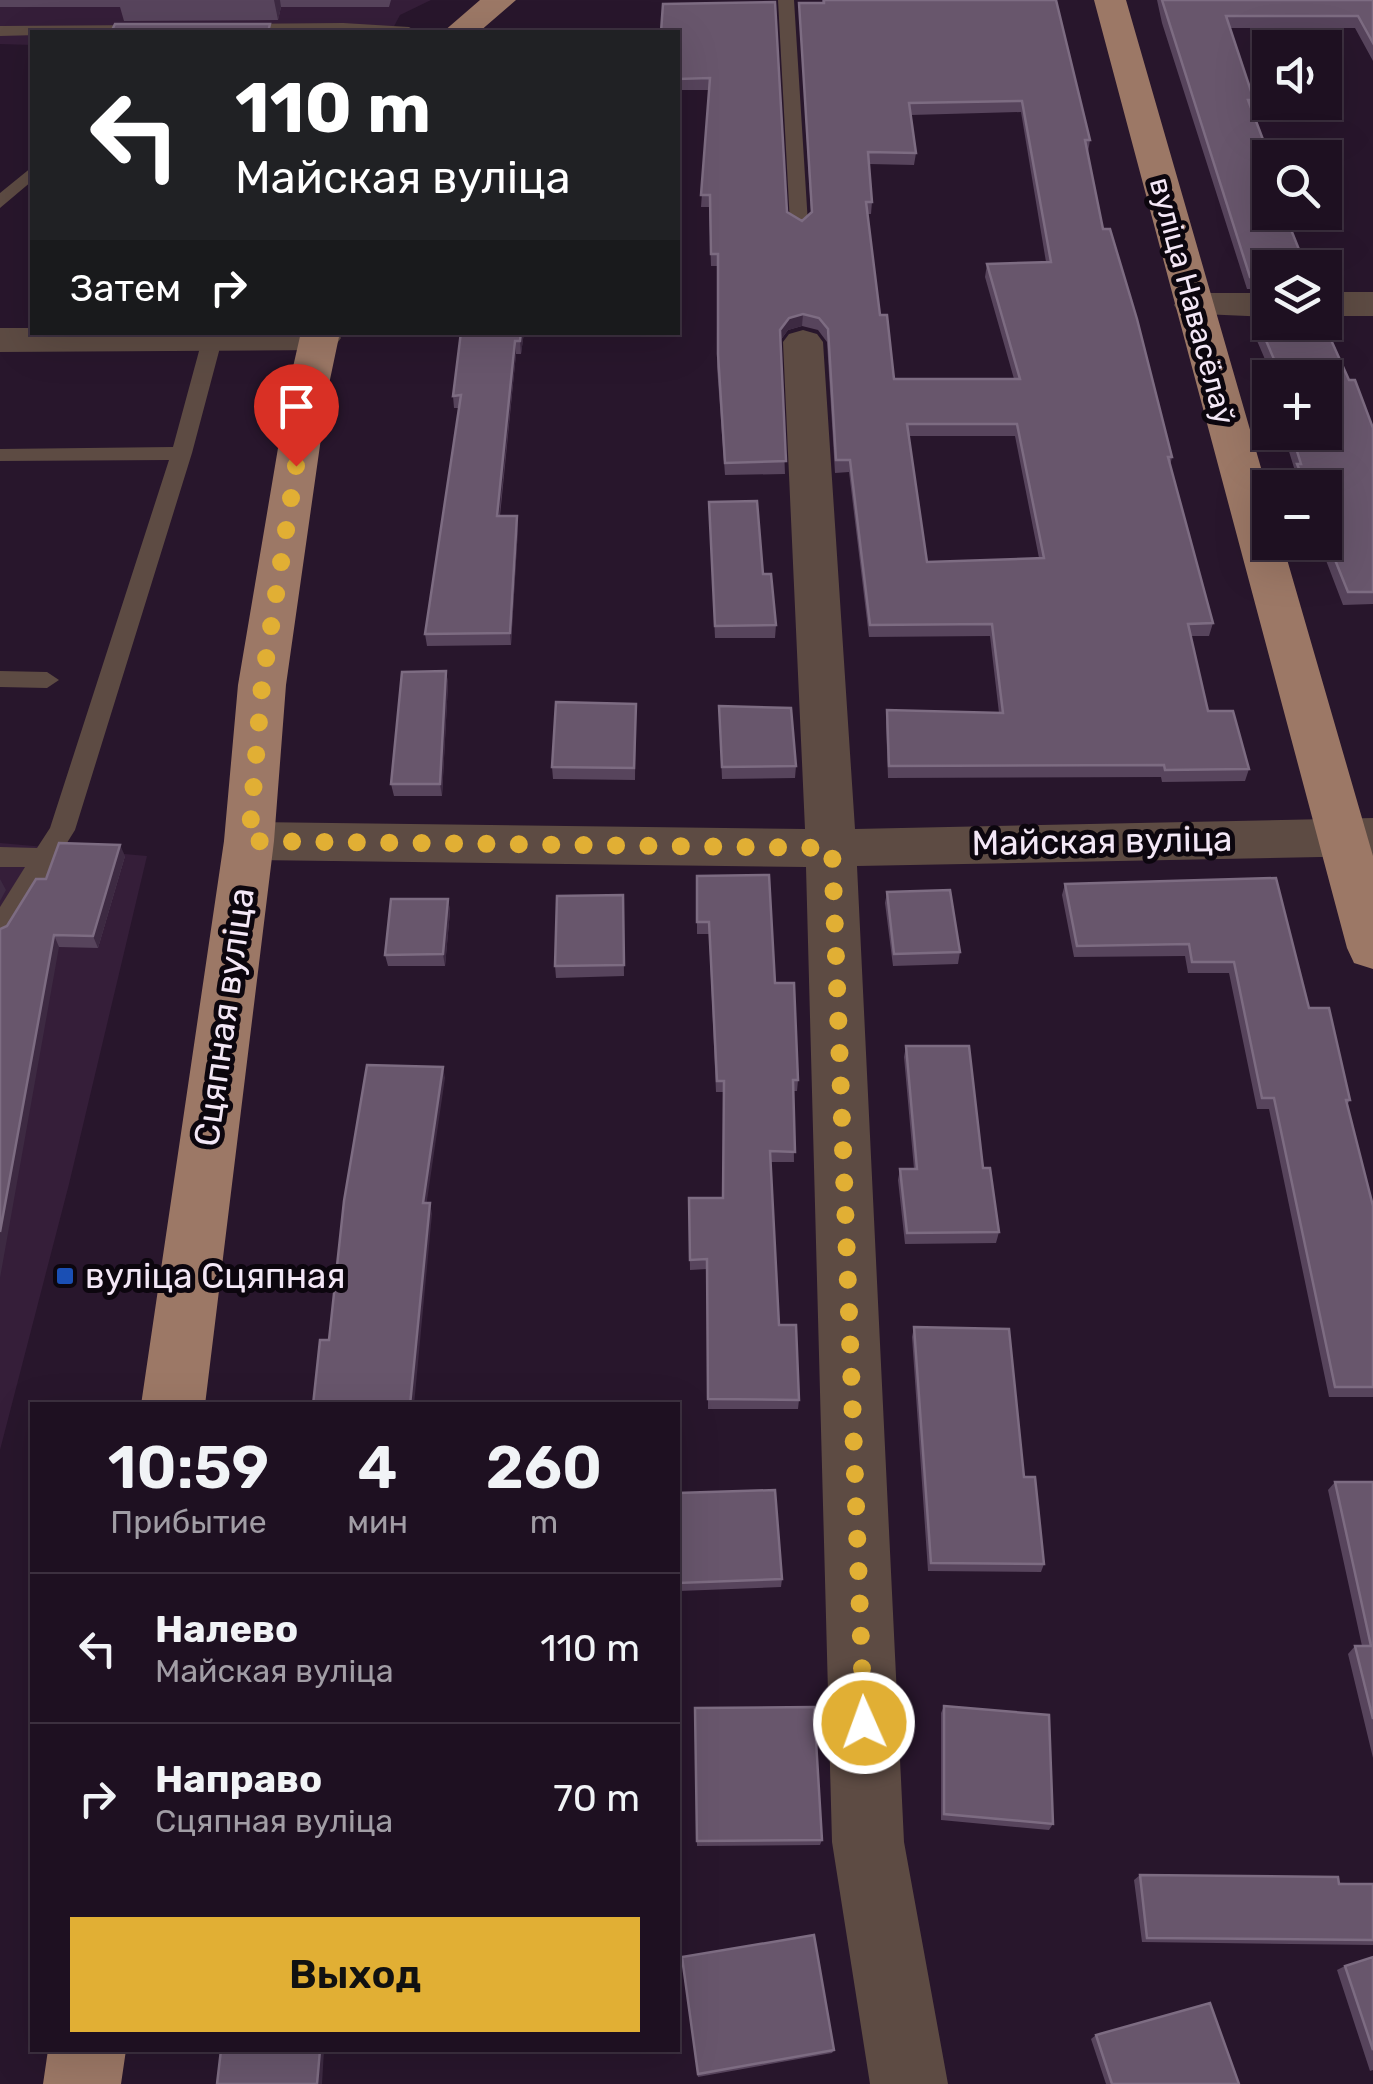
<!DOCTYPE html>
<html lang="ru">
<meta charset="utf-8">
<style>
body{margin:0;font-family:Rubik,sans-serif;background:#2b1e2e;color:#f1f3f6;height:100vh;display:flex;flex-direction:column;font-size:38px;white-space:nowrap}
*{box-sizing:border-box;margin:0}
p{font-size:32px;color:#a19da5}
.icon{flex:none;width:55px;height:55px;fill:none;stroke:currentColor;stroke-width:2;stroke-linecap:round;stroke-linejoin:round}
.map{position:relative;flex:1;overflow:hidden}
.details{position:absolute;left:30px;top:1402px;width:650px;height:650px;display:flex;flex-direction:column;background:#1e1021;border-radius:0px;box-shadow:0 10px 40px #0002,0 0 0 2px #3c303f}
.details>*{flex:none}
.guide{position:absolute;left:30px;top:30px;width:650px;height:305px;border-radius:0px;box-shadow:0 10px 40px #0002,0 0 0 2px #3c303f;background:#202124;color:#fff;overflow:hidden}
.controls{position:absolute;left:1252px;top:30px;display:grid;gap:20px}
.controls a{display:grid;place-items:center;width:90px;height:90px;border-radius:0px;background:#1e1021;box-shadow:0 10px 40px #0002,0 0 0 2px #3c303f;font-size:50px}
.pin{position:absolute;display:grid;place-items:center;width:85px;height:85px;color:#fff;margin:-102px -42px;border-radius:50% 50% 50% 0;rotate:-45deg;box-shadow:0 0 10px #0007}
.pin .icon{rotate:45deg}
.me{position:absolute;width:110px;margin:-55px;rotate:358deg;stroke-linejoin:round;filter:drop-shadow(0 0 8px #0008)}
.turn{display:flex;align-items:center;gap:35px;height:210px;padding:0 40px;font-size:45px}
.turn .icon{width:130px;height:130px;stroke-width:2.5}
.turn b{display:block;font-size:70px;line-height:85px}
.then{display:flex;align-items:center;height:95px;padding:0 40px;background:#0003;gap:20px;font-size:38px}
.eta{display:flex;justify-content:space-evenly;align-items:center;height:170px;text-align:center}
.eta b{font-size:60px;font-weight:600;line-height:70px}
.action{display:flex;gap:20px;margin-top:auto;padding:20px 40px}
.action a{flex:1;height:115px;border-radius:0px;background:#e1af34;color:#111;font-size:40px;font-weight:600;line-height:115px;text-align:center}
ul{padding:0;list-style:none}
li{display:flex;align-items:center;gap:30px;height:150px;padding:0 40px;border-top:2px solid #3c303f}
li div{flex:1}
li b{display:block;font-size:38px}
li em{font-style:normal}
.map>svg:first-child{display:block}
.built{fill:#351e39}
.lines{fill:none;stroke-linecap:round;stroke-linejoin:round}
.service{fill:#5d4b43;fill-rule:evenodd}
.minor{fill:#5d4b43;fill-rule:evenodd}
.primary{fill:#9c7866;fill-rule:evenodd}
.wall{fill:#57445c;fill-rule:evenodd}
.shaded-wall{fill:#3d2a42}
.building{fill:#68566c;stroke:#7d6c82;stroke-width:2.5;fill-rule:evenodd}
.route{stroke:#e1af34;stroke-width:18;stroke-dasharray:0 32.4}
.transit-dot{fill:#1a4fb4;stroke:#0c060e;stroke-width:4}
.labels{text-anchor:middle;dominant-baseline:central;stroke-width:10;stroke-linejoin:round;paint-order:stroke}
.far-street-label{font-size:30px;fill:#f3e7f6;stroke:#0c060e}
.street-label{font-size:35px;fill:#f3e7f6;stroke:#0c060e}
.poi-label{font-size:35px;fill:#f3e7f6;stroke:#0c060e;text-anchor:start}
</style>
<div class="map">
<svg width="1373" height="2084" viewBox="0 0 1373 2084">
<rect width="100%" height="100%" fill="#28162c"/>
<!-- built -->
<path class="built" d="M0,0h431l-31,15 -9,17h-359v13l-32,-1z
M0,843l147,13 -78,328 -69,266z"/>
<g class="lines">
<!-- service -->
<path class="service" d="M778,0h16l14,224 -9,6 -9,-6z
M343,23l66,4 8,5h-186l-3,-3 8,-5z
M148,25l6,2v5l-154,4v-10z
M32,167v14l-32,27v-15z
M212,334l10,6 -30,113 -117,377 -66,106 -9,3v-32l25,-40h-25v-20l37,1 13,-20 119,-368 -169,1v-12l173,-2 29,-107z
M0,671l47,1 12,8 -12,8 -47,-1z"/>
<!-- minor -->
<path class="minor" d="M1325,292h48v24h-48z
M1193,293h77v24l-91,-4 -5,-8 5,-8z
M0,328h32v4h305l4,6 -6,8 -14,4 -321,2z
M803,330l14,4 6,8 32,487 518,-11v38l-516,10 47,976 44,242h-78l-38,-242 -26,-975 -557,-7 -18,-6 -7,-13 7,-13 18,-6 556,7 -22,-487 6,-8z"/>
<!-- primary -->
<path class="primary" d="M480,0h36l-37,32h-36z
M1094,0h32l144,499v43h12l91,314v113l-19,-6 -7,-15z
M301,332h39l-12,57 -42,296 -12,156 -69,564h-64l83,-564 14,-156 50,-296z
M48,2050h78l-5,34h-78z"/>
</g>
<!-- wall -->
<path class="wall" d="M0,0h391l-2,7h-108l-3,13 -154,1 -4,-14h-120z
M822,0h234l34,140 -2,12 15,77 69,228 -2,9 43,157 -4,13h-18l17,75 41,58 -4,12 -83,1 -1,-5 -273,1 -2,-55 1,-13 112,3 -9,-77 -121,1 -20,-165 -14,1 -8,-131 -9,-12 -16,-4 -14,4 -8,11 5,133 -60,1 -8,-108 1,-101h-7l-2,-59h-8l8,-117h-31v-58l97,-30 12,210 15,9 9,-8 -12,-210h23zM1021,112l25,150 -59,2 -2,13 29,102h-120l-14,-64 -12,-101h3l1,-12 -3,-38 45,1 2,-12 -5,-38zM909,436h106l24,122 -112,4z
M1157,0h216v61l-18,-33h-125l24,72 -2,9 18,103h16l-1,3 19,47 -2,6h-32v21h-23l-85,-266z
M1261,308l112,120v176l-30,1 -24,-63h6v-54h-27l-5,-11 2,-6 -12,-39h42v-54h-52l-21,-49 4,-12h3z
M524,332l-3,22h-5l-16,162h17l1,12 -7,117 -84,1 -2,-12 34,-226h-5l-1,-12z
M709,502l54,72 13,51 -1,13h-60z
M446,671l2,12 -6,113h-48l-3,-12z
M636,704l-1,76 -82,-1 -1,-12z
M719,706l77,60 -1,12 -73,1z
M125,856l-27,92 -39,-1 -52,-21 39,-47z
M697,876l78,107 23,97 -1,11h-4l1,71h-24l9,163 20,75 -1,9h-90l-1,-140 -17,1 -1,-72h34v-106h-7l-7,-158h-12z
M1276,878l33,130 41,92 -3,5 26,101v191h-44l-60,-288h-12l-28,-136h-41l-3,-17 -111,1 -12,-62 3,-11z
M887,892l73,60 -2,12 -65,2 -8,-63z
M623,895l1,81 -68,2 -1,-12z
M448,899l2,12 -5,55h-57l-3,-11z
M906,1046l77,122 16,64 -3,11 -91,1 -7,-64 2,-11h14l-10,-112z
M914,1327l110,150 20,87 -3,8 -113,-1 -16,-234z
M1335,1482h38v276l-25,-104 7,-8h7l-34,-156z
M678,1562l104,17 -1,8 -102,4z
M944,1706l109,118 -4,6 -108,-10v-107z
M695,1708l127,132 -2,5 -123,1z
M1140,1875l233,9v61l-231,-3 -8,-62z
M1373,1957v113l-3,1 -33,-101 8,-4z
M682,1961l152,89 -2,3 -134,24z
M1096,2035l143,49h-133l-15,-45z"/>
<!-- shaded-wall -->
<path class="shaded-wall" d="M274,0h6l1,7 -3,13z
M803,314l-1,12 -14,4 -9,12 1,-12 9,-12z
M521,332h3l-3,22 -1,-13z
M515,341l1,13 -18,174 -1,-12z
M517,516l1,12 -7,117 -1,-12z
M446,671l2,12 -6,113 -2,-12z
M120,845l5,11 -27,92 -5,-12z
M0,879l6,11 -6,11z
M448,899l2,12 -5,55 -2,-12z
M54,935l5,12 -59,331v-46z
M443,1067l2,11 -20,136 -2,-11z
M430,1203l2,11 -18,191h-4z
M320,2050h4l-2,34h-5z"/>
<!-- building -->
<path class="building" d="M824,0h232l34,140h-5l18,89h7l27,90 35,138h-4l45,166 -25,1 20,87h25l16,58 -84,1 -1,-5 -275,1 -2,-56 116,3 -11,-89 -122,1 -20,-165h-14l-8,-131 -9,-11 -16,-4 -14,4 -9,12 6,131 -61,2 -7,-109v-100h-7l-1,-59h-9l9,-117 -32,1v-47h-17l2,-28 112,-2 12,210 15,9 10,-9 -13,-209h25zM1022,101l29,161 -64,2 33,115h-126l-7,-64h-7l-14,-113h6l-4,-50 48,1 -7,-50zM907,424h110l27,134 -117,4z
M1162,0h211v43l-15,-27h-132l28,84h-6l22,58v54h14l20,50h-10l3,6h-27v9h-20z
M115,24h155l-2,8h-157z
M1261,308h9v14h53l26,58h6l18,48v164h-25l-23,-57v-47h-18l-10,-24h4l-10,-32h34v-54h-43l-26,-61h9z
M461,332h60l-1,9h-5l-18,175h20l-7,117 -85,1 36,-239 -8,1z
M757,501l6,73h8l5,51 -61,1 -6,-124z
M446,671l-6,113h-49l11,-112z
M556,702l80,2 -2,64 -82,-1z
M719,706l72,2 5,58 -74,1z
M59,843l61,2 -27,91 -39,-1 -54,297v-303l7,-3 29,-47h10z
M769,875l6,108h19l4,97h-5l2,72 -25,-1 9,174h17l3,75 -91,-1 -1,-140 -17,1 -1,-62h34l1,-117h-7l-8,-159h-12v-46z
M1276,878l33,130h20l21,92h-4l27,106v181h-38l-61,-289h-12l-28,-136h-42l-3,-18 -112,2 -12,-62z
M950,890l10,62 -66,2 -7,-62z
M623,895l1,70 -69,1 2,-70z
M391,899h57l-5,55 -58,1z
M906,1046h63l14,122h7l9,64 -92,1 -7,-64h17z
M367,1065l76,2 -20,136h7l-20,202h-97l7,-65h9l15,-139z
M914,1327l95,2 15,148h11l9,87 -113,-1z
M1335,1482h38v237l-18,-73h16z
M775,1490l7,89 -104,4v-90z
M944,1706l105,9 4,109 -109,-10z
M814,1707l8,133 -125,1 -2,-133z
M1140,1875l198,2 1,7h34v56l-226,-2z
M814,1935l20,115 -136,24 -16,-117z
M1373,1957v93l-28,-84z
M1210,2003l29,81h-127l-16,-49z
M221,2050h99l-3,34h-100z"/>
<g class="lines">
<!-- route -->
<path class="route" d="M296,466l-34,219 -13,156 583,7 32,875"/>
</g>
<!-- markers -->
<rect class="transit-dot" x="55" y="1266" width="20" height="20" rx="5"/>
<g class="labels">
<!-- far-street labels -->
<g class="far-street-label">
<text transform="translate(1192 301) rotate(75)">вуліца Навасёлаў</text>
</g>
<!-- street labels -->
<g class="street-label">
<text transform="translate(1102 841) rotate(-1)">Майская вуліца</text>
<text transform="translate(224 1017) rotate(-82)">Сцяпная вуліца</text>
</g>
<!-- poi labels -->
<g class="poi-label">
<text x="85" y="1276">вуліца Сцяпная</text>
</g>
</g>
</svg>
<div class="controls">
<a><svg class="icon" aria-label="sound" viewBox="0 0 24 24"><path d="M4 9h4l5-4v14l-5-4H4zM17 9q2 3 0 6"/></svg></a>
<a><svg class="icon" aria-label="search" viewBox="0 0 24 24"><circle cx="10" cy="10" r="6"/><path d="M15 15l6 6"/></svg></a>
<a><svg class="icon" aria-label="layers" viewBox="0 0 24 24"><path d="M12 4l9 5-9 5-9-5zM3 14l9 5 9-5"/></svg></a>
<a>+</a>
<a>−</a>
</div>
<div class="pin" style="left:296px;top:466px;background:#d93025"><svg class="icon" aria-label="arrive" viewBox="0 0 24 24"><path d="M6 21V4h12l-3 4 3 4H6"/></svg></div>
<svg class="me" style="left:864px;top:1723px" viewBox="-20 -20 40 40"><circle r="17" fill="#e1af34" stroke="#fff" stroke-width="3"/><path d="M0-11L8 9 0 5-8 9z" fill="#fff"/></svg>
<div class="guide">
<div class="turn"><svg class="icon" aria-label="left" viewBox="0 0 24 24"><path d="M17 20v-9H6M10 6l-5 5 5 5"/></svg><div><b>110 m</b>Майская вуліца</div></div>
<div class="then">Затем<svg class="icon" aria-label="right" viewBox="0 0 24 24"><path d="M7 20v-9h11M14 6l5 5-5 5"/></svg></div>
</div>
<section class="details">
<div class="eta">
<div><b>10:59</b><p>Прибытие</p></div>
<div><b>4</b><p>мин</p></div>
<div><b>260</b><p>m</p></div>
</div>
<ul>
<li><svg class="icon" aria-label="left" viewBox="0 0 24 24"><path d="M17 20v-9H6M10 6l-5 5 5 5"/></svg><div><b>Налево</b><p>Майская вуліца</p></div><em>110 m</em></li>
<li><svg class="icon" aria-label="right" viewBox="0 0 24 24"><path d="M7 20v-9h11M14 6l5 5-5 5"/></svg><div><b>Направо</b><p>Сцяпная вуліца</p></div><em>70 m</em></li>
</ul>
<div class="action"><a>Выход</a></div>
</section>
</div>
